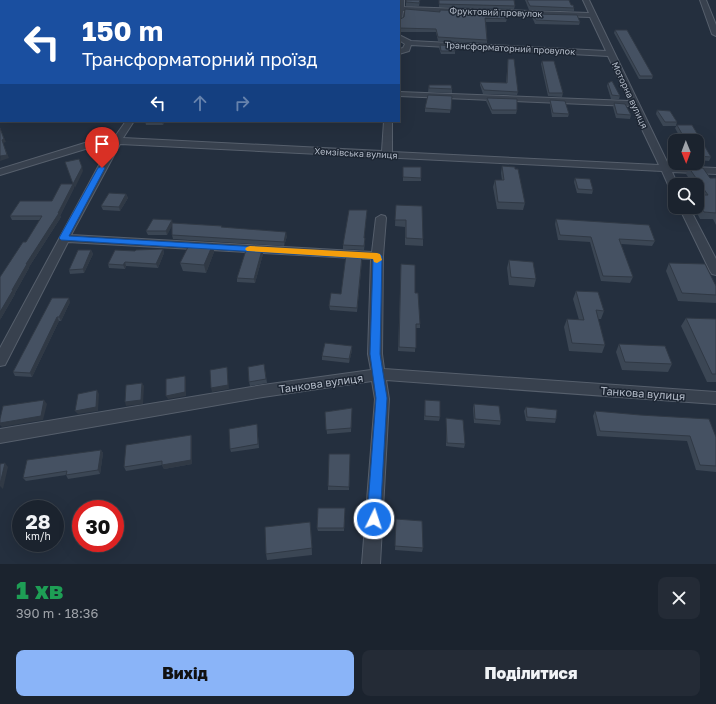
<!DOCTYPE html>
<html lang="uk">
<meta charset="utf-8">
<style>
body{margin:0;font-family:"Golos Text",sans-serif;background:#242b36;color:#f1f3f6;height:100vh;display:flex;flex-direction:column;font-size:15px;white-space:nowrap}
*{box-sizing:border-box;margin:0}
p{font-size:13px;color:#a0a4aa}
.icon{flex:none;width:22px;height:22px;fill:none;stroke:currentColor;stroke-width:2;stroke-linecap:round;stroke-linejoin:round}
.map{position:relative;height:564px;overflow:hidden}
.sheet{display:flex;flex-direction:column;background:#1b232e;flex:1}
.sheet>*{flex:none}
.top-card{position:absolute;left:0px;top:0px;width:400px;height:122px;box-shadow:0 4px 16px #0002,0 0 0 1px #39404a;background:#1a4fa0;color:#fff;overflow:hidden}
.needle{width:26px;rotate:179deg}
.fabs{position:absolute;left:668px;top:134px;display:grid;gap:8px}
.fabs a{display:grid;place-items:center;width:36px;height:36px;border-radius:8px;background:#1b232e;box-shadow:0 4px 16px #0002,0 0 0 1px #39404a;font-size:20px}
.speed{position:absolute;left:12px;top:500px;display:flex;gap:8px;font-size:20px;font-weight:700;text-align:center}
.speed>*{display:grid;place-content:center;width:52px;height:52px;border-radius:50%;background:#1b232e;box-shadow:0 4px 16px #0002,0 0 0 1px #39404a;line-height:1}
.speed small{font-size:10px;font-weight:400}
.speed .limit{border:6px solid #d22;background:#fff;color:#111}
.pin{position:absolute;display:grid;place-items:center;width:34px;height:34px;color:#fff;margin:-41px -17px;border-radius:50% 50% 50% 0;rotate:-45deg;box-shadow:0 0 4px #0007}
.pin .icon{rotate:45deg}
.me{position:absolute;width:44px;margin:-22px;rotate:4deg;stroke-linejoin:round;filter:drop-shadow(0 0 3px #0008)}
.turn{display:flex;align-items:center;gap:14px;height:84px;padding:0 16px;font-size:18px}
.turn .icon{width:52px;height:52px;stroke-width:2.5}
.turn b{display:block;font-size:28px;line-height:34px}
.lanes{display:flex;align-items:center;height:38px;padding:0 16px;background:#0003;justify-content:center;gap:20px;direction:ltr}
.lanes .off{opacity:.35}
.round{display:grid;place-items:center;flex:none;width:42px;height:42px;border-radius:8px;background:#242b36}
.overview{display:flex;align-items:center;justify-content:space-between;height:68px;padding:0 16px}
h1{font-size:24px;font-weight:800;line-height:30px;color:#1e9e55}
.action{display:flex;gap:8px;margin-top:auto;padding:8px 16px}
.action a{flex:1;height:46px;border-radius:8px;background:#8ab4f8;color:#111;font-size:16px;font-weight:800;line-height:46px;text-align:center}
.action a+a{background:#242b36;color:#f1f3f6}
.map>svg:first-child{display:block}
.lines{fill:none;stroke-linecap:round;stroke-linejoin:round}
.street-casing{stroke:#565f6c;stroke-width:2}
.street{fill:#38414e;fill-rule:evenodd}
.wall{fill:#3b4654}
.shaded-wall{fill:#303945}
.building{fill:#455162;stroke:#303945}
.route{fill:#1a73e8;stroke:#114b97}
.slow{fill:#f59e0b}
.labels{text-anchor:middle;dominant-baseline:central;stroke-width:3;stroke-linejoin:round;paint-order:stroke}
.far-street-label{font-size:9px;fill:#b4bcc9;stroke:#1d2633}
.street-label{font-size:11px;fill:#b4bcc9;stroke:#1d2633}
</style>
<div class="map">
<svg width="716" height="564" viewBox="0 0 716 564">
<rect width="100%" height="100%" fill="#242f3e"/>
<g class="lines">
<!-- street casing -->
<g class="street-casing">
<path id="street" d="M141,0h81l1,1h-83z
M398,0h6v7l185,6 -6,-13h6l80,166 47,2v6l-44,-2 6,13h-3v7l-5,-3 -8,-18 -542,-27 -49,91 301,17 4,-34 5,-3 4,1 1,2 -3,38 -1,98 2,15 332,23v12l-330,-24 3,19 -9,165h-18l13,-165 -3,-18 -109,16 -263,46v-14l263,-44 108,-15 -3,-16 3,-95 -303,-17 -63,123 -5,1v-18l111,-205h-6l-105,32v-6l101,-31h13l12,-17h8l-11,17 259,13 2,-30h8v31l267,13 -28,-59 -232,-10v-4l230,9 -21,-45 -197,-11 -2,6 -10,3v-5l4,-1 2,-4 -6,-4v-5l12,6 195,10 -16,-34 -187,-6 -1,9 -3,2z
M700,0h6l10,25v11l-4,-2z
M679,207h10l27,52v16l-4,-1 -2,-3z"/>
</g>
<!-- street -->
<use href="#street" class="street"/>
</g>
<!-- wall -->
<path class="wall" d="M406,0h14l-1,6h-13z
M439,0h75l1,6 -1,3 -75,-2z
M525,0h44l2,5 3,3v3l-45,-1z
M533,14l47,8 -1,3 -44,-1 -3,-7z
M404,17l103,2 -1,3h-20l1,18v3l-49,-2 -2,-9h-37v-12z
M615,30l38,46 -1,3h-13l-25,-46z
M440,45l15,6v3h-14l-2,-6z
M508,59l10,33 -1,3 -34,-1 -3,-9v-3l26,1z
M542,61l21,32 -1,4 -14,-1 -7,-32z
M608,83l12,13 -1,3h-8l-4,-13z
M429,85l23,4v4l-24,-1z
M452,96l-2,17 -25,-1v-4z
M487,98l30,12 -1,4h-24l-6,-13z
M550,100l19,14 -1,3h-16l-2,-13z
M614,103l17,12 -1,4 -14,-1 -3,-11z
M657,110l20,12 -1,4h-13l-7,-12z
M145,121h20l-2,4h-17z
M677,125h15l19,32 -2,4 -12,-1v-19h-15l-7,-13z
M675,142v11l-3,-6 1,-4z
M680,163h14l-1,3 -12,-1z
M502,166l23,37 -2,7 -26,-1 -4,-22 2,-7h7l-1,-7z
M403,167l18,11v3h-18z
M689,168l21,10h6v47l-3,-6h-13l-6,-12h3v-12h3l-3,-5v-5h-4l-7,-11z
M575,178l18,12 -1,4 -15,-1 -3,-11z
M73,184l1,4 -14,28 1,1 -32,50v1l-14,25v1l-15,26 26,-78 14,-22h-28l-2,-4 42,-15z
M126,194l2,4 -8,13 -17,-1 -2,-4z
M396,205l27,34v7l-18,-1v-18l-10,-1z
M367,210l-3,28 1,4 -1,8 -21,-1v-4z
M556,219l99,22 -3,5 -31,-2 12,33 -3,6 -29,-2 -11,-39 -32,-2 -3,-16z
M172,223l50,3v2l65,8 -3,10 -111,-7 -1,-4v-10l-5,10h-19l-2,-4z
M213,244l1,8 -8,21 -23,-2 -3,-8z
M163,249l1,4 -6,15 -32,-2 -1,3 -16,-1 -1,-4 27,-13z
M91,250l2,4 -9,19 -14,1 -1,-4z
M262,250l1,4 -8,29 -18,-1v-4z
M362,260l-5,52 -27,-2 -1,-4 12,-12z
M509,260l27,19 -2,8 -25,-2 -2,-17z
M669,263l47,23v17l-38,-2 -12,-30z
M401,264l14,29 5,31v4h-4l-1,24 -17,-1z
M576,291l28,20 -3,8h-3l7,26 -3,8 -33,-2 -5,-24 3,-8 12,1 -6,-21z
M70,302l-9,19h-2l-27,56 -17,-1 -2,-4 29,-55z
M686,318l30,1v63h-9l-26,-56z
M619,344l53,20 -4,8 -46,-2 -6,-18z
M352,346v4l-3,13 -27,-3v-4z
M264,364l3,19 -17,3 -1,-4z
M425,400l15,17 -1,4 -15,-1z
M474,404l27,17 -1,4 -26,-2 -1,-15z
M526,407l30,12 -1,4 -29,-2 -2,-10z
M352,408l-1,24 -24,2 -2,-22z
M595,411l121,26v35l-20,-2 -9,-29 -90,-5 -4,-20z
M446,418l19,26 -1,4 -18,-2z
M257,424l2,24 -28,4 -1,-3z
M191,435l1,3v26l-28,5 -2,-4 -36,6 -2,-4z
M101,450l2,3 -3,21 -32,5 -2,-4 -40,6 -3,-3z
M350,454l-1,36h-21v-4z
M345,508l-1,23h-26l-1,-3z
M396,523l27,25 -1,4 -27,-2z
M311,529l1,26 -45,5 -1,-6z"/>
<!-- shaded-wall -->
<path class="shaded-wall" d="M162,121h3l-2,4z
M0,128l6,14 -3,1 6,15 -9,3 2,-21z
M82,167l1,4 -8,17 -2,-4z
M73,184l1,4 -14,28 1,1 -32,50v1l-14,25v1l-15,26v-8l12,-22 14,-26 32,-51z
M126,194l2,4 -8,13 -1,-4z
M172,220l1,4 -6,11 -1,-4z
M286,232l1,4 -3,10v-4z
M213,244l1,8 -8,21 -2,-8z
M163,249l1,4 -6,15 -2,-4z
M91,250l2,4 -9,19 -1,-4z
M262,250l1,4 -8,29 -1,-4z
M125,262l1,4 -1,3 -2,-4z
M69,298l1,4 -9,19 -2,-4z
M57,317l2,4 -27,56 -2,-4z
M352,346v4l-3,13v-4z
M227,367l2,22 -17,3 -1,-4z
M185,376l1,4v16l-18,3 -2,-3z
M142,383l2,3 -1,18 -17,2 -1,-4z
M97,390l2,4 -1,17 -20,3 -3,-3z
M44,400l3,4 -4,16 -41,7 -2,-2v-2z
M191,435l1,3v26l-28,5 -2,-4z
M101,450l2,3 -3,21 -2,-4z
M5,463l3,4 -5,22 -3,-3v-2z"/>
<!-- building -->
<path class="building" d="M33,0h45l-2,1h-44z
M117,0h38l-1,1h-38z
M186,0h15v1h-15z
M224,0h173v1h-173z
M406,0h14l-1,3 -13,-1z
M439,0h75l1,6 -76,-2z
M527,0h42l2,5h2l1,3 -44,-2z
M405,9l35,3v-2l66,2 1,7 -22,-1 2,22 -49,-3 -2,-8 -37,-1v-8l5,-3z
M533,14l44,1 3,7 -44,-2z
M1,25v20v-3h-1v-11h1z
M615,30h12l26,46h-13z
M440,45l14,1 1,5h-14z
M0,47h1v19h-1z
M508,59h6l4,33 -34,-2 -4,-8 27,1z
M542,61h12l9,32h-14z
M612,81l8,15 -8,-1 -4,-12z
M429,85h22l1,4 -23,-1z
M428,95l24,1 -1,14 -26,-2z
M487,98l30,1v11h-25z
M550,100l15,1 4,13 -16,-1z
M614,103l11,1 6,11 -14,-1z
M657,110l13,1 7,11h-12z
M677,125h15l19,32 -14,-1v-15h-11z
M0,128l4,11 -2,1 5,15 -7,1z
M79,159l3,8 -9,17 -8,-22z
M502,166l13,1v2h3l7,34 -27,-1 -3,-22h9z
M403,167h18v11l-18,-1z
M689,168h14l7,10h6v35l-12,-1 -7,-13v-4h11z
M575,178l15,1 3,11 -15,-1z
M61,184h12l-15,29h1l-33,51h1l-15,26h1l-13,22v-35l23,-35h3l16,-26h-32l10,-15h32z
M109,193l17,1 -7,13 -18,-1z
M396,205l26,1 1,33 -17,-1v-18h-11z
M349,210h18l-3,28h1l-1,8 -21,-1z
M153,219l19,1 -6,11h-20z
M556,219l93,6 6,16 -36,-2 14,38 -30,-1 -12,-39 -31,-2z
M172,223l50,3 -1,1 65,5 -2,10 -112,-7z
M190,243l23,1 -9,21 -24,-2z
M163,249l-7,15 -31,-2 -2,3 -15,-1 7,-14 20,1 1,-1z
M78,250h13l-8,19 -14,1z
M246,250h16l-8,29 -17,-1z
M346,255l16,1 -5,52 -28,-2 2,-13 10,1z
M509,260l24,2 3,17 -25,-2z
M669,263l36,1 11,22v9l-34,-2z
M401,264l14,1v28h3l2,31h-4v24l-17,-1z
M576,291l22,1 6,19 -8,-1 9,35 -33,-2 -5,-24 17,1z
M52,298h17l-10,19h-2l-27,56 -17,-1z
M686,318l30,1v55h-4z
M325,343l27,3 -3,13 -27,-3z
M619,344l46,2 7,18 -47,-2z
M264,364l2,15 -17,3 -1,-15z
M227,367l1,18 -17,3 -1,-18z
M185,376v16l-19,4v-17z
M142,383l-1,17 -16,2 1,-17z
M97,390l-1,17 -21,4 3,-17z
M44,400l-3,16 -41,7v-4l3,-13z
M425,400l15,1v16l-15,-1z
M474,404l25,2 2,15 -26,-2z
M526,407l31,3 -1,9 -29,-2z
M352,408l-1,20 -25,2 -1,-18z
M595,411l45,4 69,4 7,18v29l-16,-1 -10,-29 -90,-5z
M446,418l17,2 2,24 -18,-1z
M257,424l1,20 -28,5 -1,-20z
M191,435v25l-29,5v-4l-38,6 2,-22z
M101,450l-3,20 -32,5 1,-4 -44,7 4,-18z
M329,454h21l-1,33 -21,-1z
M5,463l-5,21v-20z
M318,508h27l-1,20h-27z
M396,519l26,2 1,27 -28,-2z
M310,522l2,26 -46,6 -1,-27z"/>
<!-- route -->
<path class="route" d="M102,166l3,2 -36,68 311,18 2,2 -2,98 7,44 -7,121 -2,4 -4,2 -5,-2 -2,-4 9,-121 -6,-44 3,-95 -312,-19 -2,-2 39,-70z"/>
<!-- slow -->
<path class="slow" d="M250,246l127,7 3,1 2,6 -5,3 -3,-1 -1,-3 -126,-8 -2,-2 2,-2z"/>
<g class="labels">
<!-- far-street labels -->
<g class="far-street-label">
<text transform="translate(496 12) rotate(2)">Фруктовий провулок</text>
<text transform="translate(510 48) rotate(3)">Трансформаторний провулок</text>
<text transform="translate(630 95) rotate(65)">Моторна вулиця</text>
<text transform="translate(356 153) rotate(3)">Хемзівська вулиця</text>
</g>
<!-- street labels -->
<g class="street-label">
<text transform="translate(321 383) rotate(-8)">Танкова вулиця</text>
<text transform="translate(643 393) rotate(4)">Танкова вулиця</text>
</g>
</g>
</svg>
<div class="fabs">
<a><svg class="needle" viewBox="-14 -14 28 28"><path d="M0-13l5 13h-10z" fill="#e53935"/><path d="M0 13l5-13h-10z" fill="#a0a4aa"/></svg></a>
<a><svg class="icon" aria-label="search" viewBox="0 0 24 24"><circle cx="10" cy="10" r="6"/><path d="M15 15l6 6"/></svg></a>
</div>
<div class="speed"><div>28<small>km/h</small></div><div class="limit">30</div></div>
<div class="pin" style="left:102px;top:168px;background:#d93025"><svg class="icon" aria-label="arrive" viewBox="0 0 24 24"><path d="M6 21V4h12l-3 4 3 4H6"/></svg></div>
<svg class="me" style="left:374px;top:519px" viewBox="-20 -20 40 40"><circle r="17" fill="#1a73e8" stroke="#fff" stroke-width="3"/><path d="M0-11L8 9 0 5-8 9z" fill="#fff"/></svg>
<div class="top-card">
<div class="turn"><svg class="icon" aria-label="left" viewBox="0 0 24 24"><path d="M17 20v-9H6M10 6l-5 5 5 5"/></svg><div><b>150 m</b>Трансформаторний проїзд</div></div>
<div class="lanes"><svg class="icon" aria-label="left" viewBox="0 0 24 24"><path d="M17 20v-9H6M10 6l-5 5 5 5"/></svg><svg class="icon off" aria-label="ahead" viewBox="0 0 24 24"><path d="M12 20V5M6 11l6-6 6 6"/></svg><svg class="icon off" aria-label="right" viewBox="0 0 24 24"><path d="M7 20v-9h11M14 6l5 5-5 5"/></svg></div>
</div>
</div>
<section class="sheet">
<div class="overview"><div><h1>1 хв</h1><p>390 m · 18:36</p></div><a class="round"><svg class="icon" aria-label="close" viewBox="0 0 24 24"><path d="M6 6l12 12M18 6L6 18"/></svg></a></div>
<div class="action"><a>Вихід</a><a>Поділитися</a></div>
</section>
